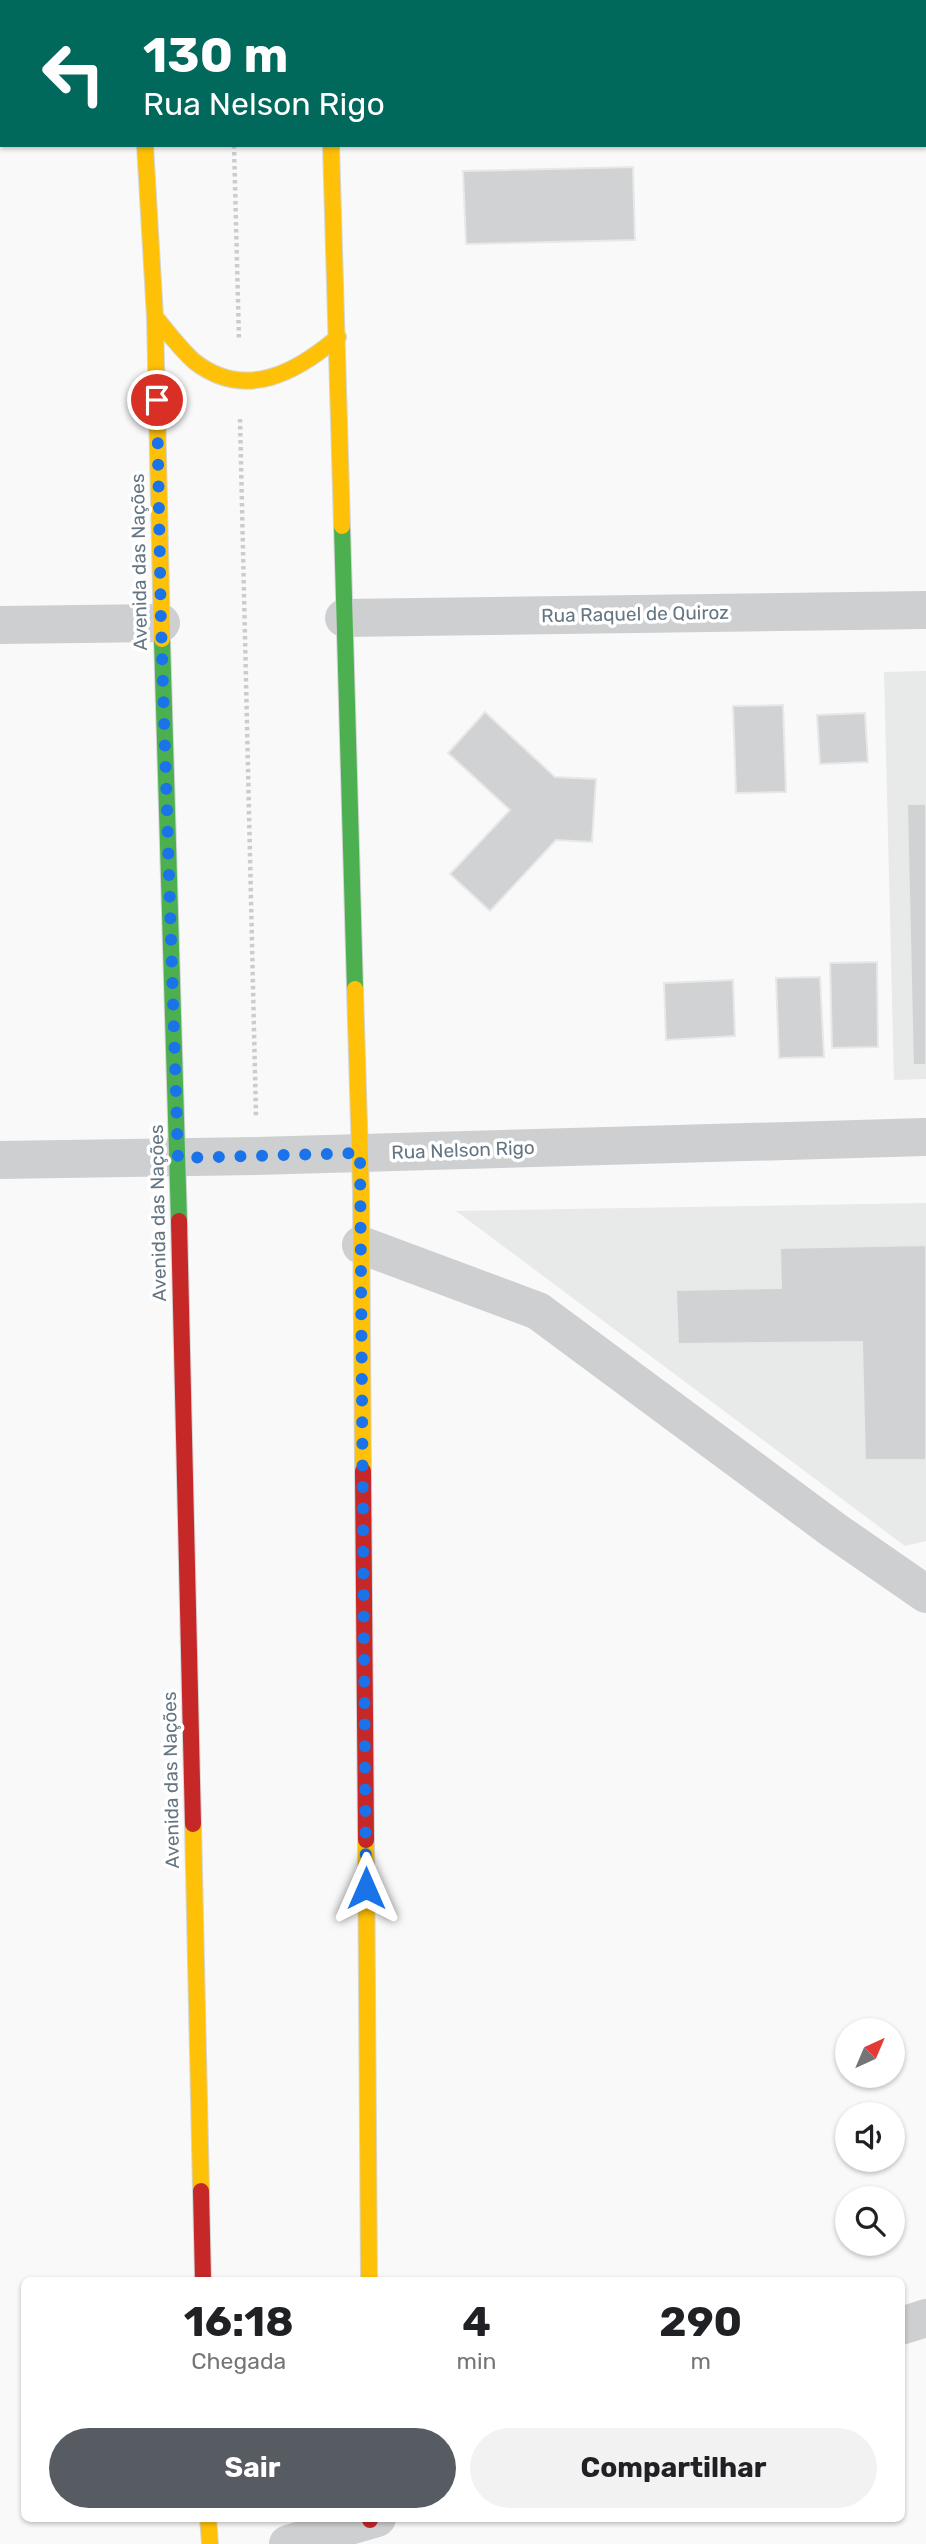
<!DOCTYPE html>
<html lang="pt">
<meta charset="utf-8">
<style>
body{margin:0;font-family:Rubik,sans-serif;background:#f2f2f2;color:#202124;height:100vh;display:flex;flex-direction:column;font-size:26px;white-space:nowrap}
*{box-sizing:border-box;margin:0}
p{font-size:23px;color:#757577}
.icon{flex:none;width:38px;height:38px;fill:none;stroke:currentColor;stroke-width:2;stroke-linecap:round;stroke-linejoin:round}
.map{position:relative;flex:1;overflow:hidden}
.drawer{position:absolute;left:21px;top:2277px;width:884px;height:245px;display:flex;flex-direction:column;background:#fff;border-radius:10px;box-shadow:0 2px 5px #0004}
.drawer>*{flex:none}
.banner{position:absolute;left:0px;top:0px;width:928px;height:147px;box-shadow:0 2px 5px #0004;background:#00695c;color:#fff;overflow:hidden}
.needle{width:46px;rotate:44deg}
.fabs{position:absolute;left:835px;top:2018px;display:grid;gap:14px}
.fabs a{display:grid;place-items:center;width:70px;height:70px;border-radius:50%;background:#fff;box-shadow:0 2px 5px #0004;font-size:35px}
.pin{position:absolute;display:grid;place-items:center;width:60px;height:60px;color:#fff;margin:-30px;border:4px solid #fff;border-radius:50%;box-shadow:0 2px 7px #0007}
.me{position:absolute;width:77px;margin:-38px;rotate:0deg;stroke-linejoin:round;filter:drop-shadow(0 0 5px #0008)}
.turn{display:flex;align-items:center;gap:24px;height:147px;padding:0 28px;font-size:32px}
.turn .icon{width:91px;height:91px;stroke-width:2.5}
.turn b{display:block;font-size:49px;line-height:60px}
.eta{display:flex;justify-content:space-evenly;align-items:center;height:119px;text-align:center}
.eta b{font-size:42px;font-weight:700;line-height:49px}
.button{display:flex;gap:14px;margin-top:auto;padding:14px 28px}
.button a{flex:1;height:80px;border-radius:42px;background:#565c61;color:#fff;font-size:28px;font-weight:700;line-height:80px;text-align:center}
.button a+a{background:#f2f2f2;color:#202124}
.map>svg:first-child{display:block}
.built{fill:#e8e9e9}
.building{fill:#d0d2d3;stroke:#e8e8e8;stroke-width:2}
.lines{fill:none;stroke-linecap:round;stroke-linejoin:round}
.fast-casing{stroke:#d5d6d7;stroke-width:18}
.slow-casing{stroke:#d5d6d7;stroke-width:18}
.jam-casing{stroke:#d5d6d7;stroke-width:18}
.path{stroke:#cbcccd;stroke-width:4.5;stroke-dasharray:3.5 3.5;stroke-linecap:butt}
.street{stroke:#cecfd0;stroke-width:38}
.fast{stroke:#4caf50;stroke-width:16}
.slow{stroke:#ffc107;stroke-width:16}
.jam{stroke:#c62828;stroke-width:16}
.route{stroke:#1a73e8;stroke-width:12;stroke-dasharray:0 21.6}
.labels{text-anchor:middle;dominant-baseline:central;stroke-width:7;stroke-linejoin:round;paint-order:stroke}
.street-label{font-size:19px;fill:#657683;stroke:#fff}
</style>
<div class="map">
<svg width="926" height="2544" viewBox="0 0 926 2544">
<rect width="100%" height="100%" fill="#f9f9f9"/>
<!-- built -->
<path class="built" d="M926,671v408l-32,1 -10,-408z
M926,1203v338l-21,5 -449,-335z"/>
<!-- building -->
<path class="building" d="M633,167l2,73 -169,4 -3,-73z
M783,705l3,87 -50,1 -3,-87z
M485,712l70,65 41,2 -4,63 -36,-2 -66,71 -40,-37 60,-64 -62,-57z
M865,713l3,49 -48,2 -3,-49z
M907,804h19v261h-13z
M877,962l1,85 -46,1 -2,-85z
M820,977l4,80 -45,1 -3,-80z
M733,980l2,56 -69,4 -2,-57z
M926,1245v215h-61l-3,-118 -184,2 -2,-54 105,-2 -1,-40z"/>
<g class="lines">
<!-- fast casing -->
<g class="fast-casing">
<path id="fast" d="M342,526l13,463
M162,639l17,582"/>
</g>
<!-- slow casing -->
<g class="slow-casing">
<path id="slow" d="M141,0v2
M328,0v2
M145,145l10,172 7,322
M331,145l11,381
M155,317c13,15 25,32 40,45 51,39 102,10 143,-25
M355,989l6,202 2,280
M193,1824l8,367
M366,1840l3,440
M208,2518l2,26"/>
</g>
<!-- jam casing -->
<g class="jam-casing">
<path id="jam" d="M0,118l2,-1
M179,1221l14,603
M363,1471l3,369
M201,2191l2,89
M370,2518v2"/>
</g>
<!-- path -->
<path class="path" d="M231,0v2
M234,145l5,195
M240,419l16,698"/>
<!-- street -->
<path class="street" d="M344,618l582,-8
M0,625l161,-2
M0,1160l256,-4 670,-19
M361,1245l177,66 297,220 91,63
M901,2326l25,-8
M288,2544l89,-26"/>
<!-- fast -->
<use href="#fast" class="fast"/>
<!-- slow -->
<use href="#slow" class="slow"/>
<!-- jam -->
<use href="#jam" class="jam"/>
</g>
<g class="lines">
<!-- route -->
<path class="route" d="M157,400l4,223 17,535 182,-5 6,735"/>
</g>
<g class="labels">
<!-- street labels -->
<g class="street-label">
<text transform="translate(139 562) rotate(-91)">Avenida das Nações</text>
<text transform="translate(635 614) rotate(-1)">Rua Raquel de Quiroz</text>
<text transform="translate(463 1150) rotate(-2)">Rua Nelson Rigo</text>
<text transform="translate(158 1213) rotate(-91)">Avenida das Nações</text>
<text transform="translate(171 1780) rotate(-91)">Avenida das Nações</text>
</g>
</g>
</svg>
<div class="fabs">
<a><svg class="needle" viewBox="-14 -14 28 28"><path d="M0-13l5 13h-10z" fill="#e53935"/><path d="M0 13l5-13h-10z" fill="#757577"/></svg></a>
<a><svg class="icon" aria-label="sound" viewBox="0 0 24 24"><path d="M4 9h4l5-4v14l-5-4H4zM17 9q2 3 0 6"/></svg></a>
<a><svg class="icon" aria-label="search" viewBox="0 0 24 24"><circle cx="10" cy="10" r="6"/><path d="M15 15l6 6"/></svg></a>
</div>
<div class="pin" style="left:157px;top:400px;background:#d93025"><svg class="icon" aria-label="arrive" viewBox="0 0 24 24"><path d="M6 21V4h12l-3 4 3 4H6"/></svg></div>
<svg class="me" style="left:366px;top:1888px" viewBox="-20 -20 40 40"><path d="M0-17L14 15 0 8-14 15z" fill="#1a73e8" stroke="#fff" stroke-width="4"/></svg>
<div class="banner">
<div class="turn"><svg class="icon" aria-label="left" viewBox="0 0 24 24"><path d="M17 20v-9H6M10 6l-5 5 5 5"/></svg><div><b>130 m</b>Rua Nelson Rigo</div></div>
</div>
<section class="drawer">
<div class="eta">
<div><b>16:18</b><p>Chegada</p></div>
<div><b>4</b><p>min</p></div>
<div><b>290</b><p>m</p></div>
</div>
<div class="button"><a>Sair</a><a>Compartilhar</a></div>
</section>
</div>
